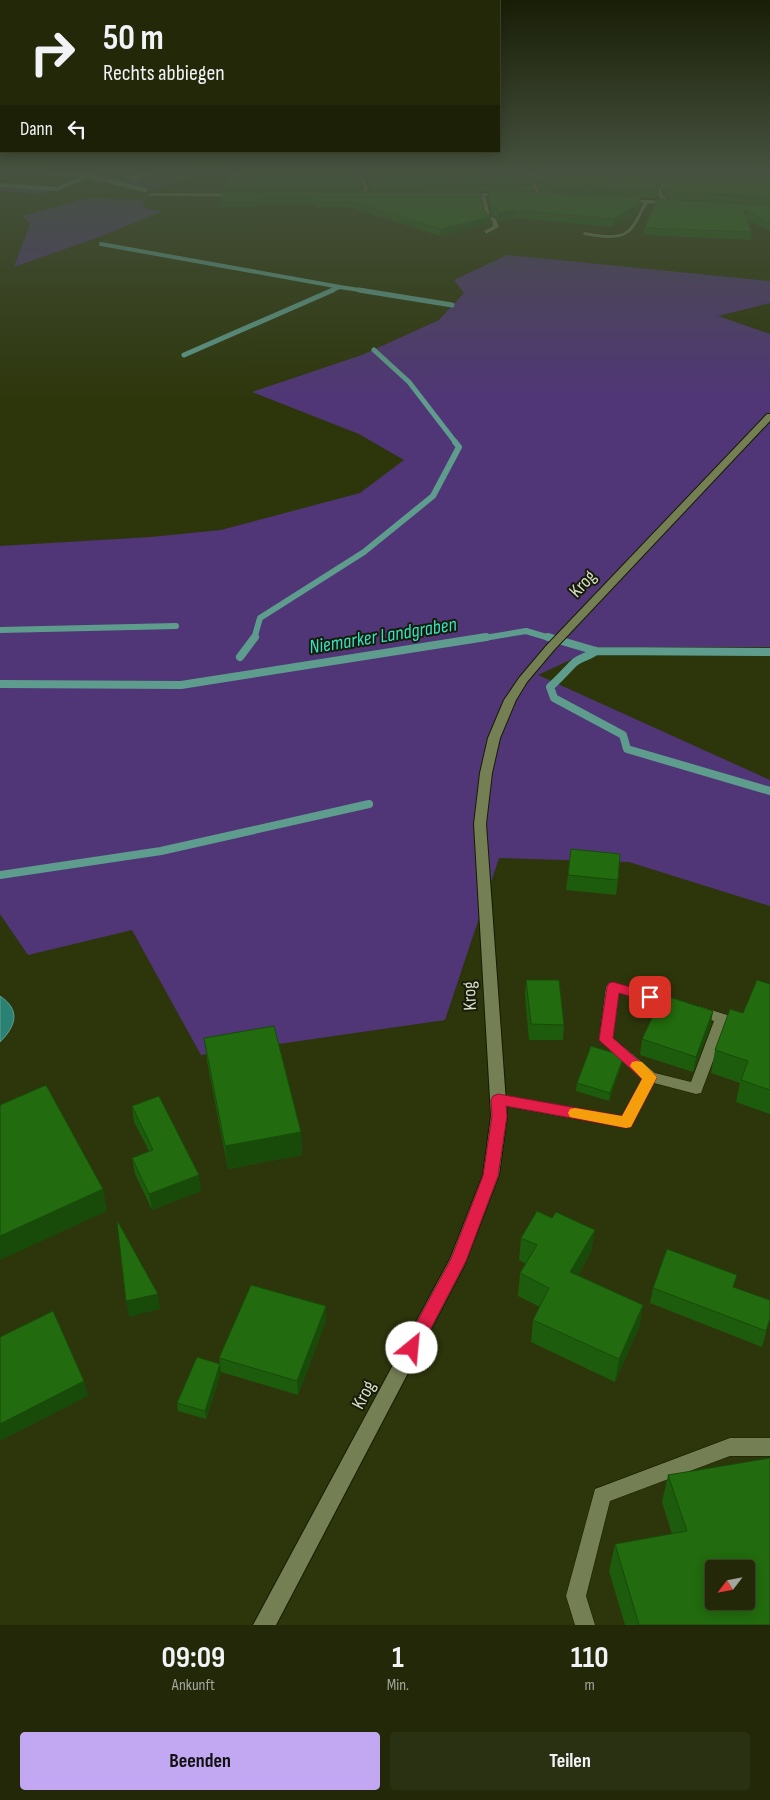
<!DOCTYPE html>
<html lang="de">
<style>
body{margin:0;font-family:"Sofia Sans Condensed",sans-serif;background:#2a3012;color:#f1f3f6;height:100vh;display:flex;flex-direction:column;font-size:19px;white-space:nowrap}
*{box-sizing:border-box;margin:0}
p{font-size:16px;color:#a2a69c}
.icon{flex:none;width:28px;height:28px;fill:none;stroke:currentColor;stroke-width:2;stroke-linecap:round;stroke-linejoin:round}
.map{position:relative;height:1625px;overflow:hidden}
.details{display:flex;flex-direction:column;background:#222808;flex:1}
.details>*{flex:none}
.banner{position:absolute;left:0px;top:0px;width:500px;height:152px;box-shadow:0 2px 12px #0003,0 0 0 1px #3f4429;background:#222808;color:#f1f3f6;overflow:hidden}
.needle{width:32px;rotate:238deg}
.buttons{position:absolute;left:705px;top:1560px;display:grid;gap:10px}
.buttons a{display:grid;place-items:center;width:50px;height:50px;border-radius:5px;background:#222808;box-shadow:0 2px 12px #0003,0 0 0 1px #3f4429;font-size:25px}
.pin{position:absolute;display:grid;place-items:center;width:42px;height:42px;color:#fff;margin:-21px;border-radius:10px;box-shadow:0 2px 8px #0006}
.me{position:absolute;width:55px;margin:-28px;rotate:28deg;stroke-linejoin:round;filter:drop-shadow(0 0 4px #0008)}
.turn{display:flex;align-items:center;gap:18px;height:105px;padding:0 20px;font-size:22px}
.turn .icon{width:65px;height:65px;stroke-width:2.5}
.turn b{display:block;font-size:35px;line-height:42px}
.then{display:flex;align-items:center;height:48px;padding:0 20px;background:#0003;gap:10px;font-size:19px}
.eta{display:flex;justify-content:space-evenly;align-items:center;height:85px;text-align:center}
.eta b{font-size:30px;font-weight:700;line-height:35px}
.cta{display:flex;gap:10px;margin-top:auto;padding:10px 20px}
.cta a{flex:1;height:58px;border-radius:5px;background:#c2a8f2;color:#111;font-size:20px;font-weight:700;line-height:58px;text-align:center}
.cta a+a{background:#2a3012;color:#f1f3f6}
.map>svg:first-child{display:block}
.green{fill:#503677}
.water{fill:#2b8274;stroke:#5e9d8d}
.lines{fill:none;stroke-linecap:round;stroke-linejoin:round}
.stream-far3{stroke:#5e9d8d;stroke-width:4}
.stream-far2{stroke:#5e9d8d;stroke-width:5}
.stream-far1{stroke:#5e9d8d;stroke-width:6}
.stream{stroke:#5e9d8d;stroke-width:8}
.service-casing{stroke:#161c00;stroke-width:1}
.minor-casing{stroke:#161c00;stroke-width:2}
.tertiary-casing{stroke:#161c00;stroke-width:2}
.service{fill:#747f54;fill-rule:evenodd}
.minor{fill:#747f54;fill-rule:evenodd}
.tertiary{fill:#747f54;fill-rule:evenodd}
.wall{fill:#1d5c0c}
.shaded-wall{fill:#184b0a}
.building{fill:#226b0e;stroke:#184b0a;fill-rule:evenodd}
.route{fill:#e11d48;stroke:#92132f}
.slow{fill:#f59e0b}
.labels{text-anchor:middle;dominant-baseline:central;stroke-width:4;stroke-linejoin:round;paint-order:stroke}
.street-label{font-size:19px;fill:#d6ddc6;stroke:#171b0a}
.water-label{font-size:20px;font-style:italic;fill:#37dfc6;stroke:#171b0a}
</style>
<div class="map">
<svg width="770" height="1625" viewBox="0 0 770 1625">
<rect width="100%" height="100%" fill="#2d360b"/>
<!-- green -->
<path class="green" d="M96,172h110l-58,19 -61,-15z
M0,184l58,3 -17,7 -41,-3z
M88,198l53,2 6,9 15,2 -60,25 -88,31 16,-43 -7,-8z
M507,255l263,26v22l-52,13 52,18v313h-172l-60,28 232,105v126l-141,-44 -130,-4 -54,162 -244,35 -69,-125 -104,25 -28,-41v-368l151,-9 70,-7 139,-37 44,-33 -45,-26 -107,-42 110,-37 77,-35 25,-27 -10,-13z"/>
<!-- water -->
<path class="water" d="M0,996c21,14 16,30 0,46z"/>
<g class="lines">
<!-- stream-far3 -->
<path class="stream-far3" d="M48,172l41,4 56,14
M132,179l18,-7
M0,185l57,4 28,-12
M101,244l239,43 -10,4
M340,287l26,4"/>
<!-- stream-far2 -->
<path class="stream-far2" d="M359,290l93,15
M374,350l35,32 47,61
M184,355l149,-65"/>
<!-- stream-far1 -->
<path class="stream-far1" d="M0,630l176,-4
M254,639l6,-21 104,-66 69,-56 26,-49 -4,-5
M478,639l48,-8 27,8"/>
<!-- stream -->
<path class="stream" d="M548,637l48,14 174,1
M596,651c-6,5 -17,7 -22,12 -8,8 -15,16 -24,24l4,11 69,37 4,14 143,42
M240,657l15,-20
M0,684l181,1 305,-48
M0,875l161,-24 208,-47"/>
<!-- service casing -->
<g class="service-casing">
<path id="service" d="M354,172h4l9,13 1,5 -6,6 -4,-1 6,-5 -1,-5z
M528,172h4v6l10,18 -4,-1 -10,-17z
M656,174l10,12 -5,5 2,5 10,6v2c-8,0 -14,-6 -16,-13l5,-5 -8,-11z
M481,193l4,1 5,22 6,3 3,8 -13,7 -2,-3 9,-5 -1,-5 -6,-4z
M645,201l4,1c-14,20 -12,37 -43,36 -7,-1 -17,-1 -24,-4l3,-2c14,2 37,8 46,-6 6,-8 9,-17 14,-25z
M613,982l66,19 2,3 -2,3 -5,2 -55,-16 -6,45 42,35 36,9 23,-61 -20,-7 -2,-3 2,-3 5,-2 28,9 2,3 -28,75 -5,1 -42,-11 -23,43 -5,2 -133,-24 -2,-4 2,-4 5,-1 124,21 20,-38 -43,-38 7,-53 2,-3z
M730,1438h40v18h-40l-120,45 -24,95 9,29h-20l-9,-29 29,-107z"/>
</g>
<!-- minor casing -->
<g class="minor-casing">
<path id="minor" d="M505,192l2,3 -42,2 -3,-2z
M150,193h88l3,2 -3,2 -90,-1z
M625,199l48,2 3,2 -3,2 -50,-3z"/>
</g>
<!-- tertiary casing -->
<g class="tertiary-casing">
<path id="tertiary" d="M767,414h3v7l-216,229 -27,32 -11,18 -16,38 -8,35 -6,51 21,292 -8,59 -35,91 -188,359h-23l197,-366 33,-84 8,-59 -17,-292 6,-51 8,-35 16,-38 15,-22 27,-32z"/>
</g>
<!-- service -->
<use href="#service" class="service"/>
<!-- minor -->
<use href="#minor" class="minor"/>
<!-- tertiary -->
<use href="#tertiary" class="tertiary"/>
</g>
<!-- wall -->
<path class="wall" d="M357,172l4,14 -1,5h-134v-7z
M360,172h113l15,11 1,-1 -15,-10h53l7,13v7h-12l72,3 -52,-3 -9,-20h123l4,14 -2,2 1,3v7l-18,-1v8l-4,8 -24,14 -99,-9 -15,4 -2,-5 -5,-2 -4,-17v-7h-118l-1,-7z
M656,172h114v32l-99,-5 -6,-4 -2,-4 1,-7 1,-2z
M223,192h257l4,19 7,6v7l-51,12 -91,-29h-35v-3h-57l-1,3h-35l-1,-6z
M770,205v26l-22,-11 4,12 -1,8 -108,-5 1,-7z
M568,875l50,5 -2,15 -50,-5z
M526,980l38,45 -1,15h-34l-4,-45z
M770,984v130l-34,-12 4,-19 -29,-10 4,-23 28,-37z
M713,1011l-3,16 -17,45 -53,-17 2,-16z
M204,1038l97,94 1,23 -74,14 -21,-108z
M624,1056l-2,8 -13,37 -33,-10 1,-8z
M132,1106l69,85 -49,19 -17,-36 -3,-16 17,-7 -15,-29z
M552,1218l43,12 -4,22 -13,23 65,30 -4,22 -24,55 -84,-40 2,-22 7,-13 -22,-11 2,-23 6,-9 -7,-4 2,-22z
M734,1287l36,31 -8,29 -112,-44 3,-15z
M326,1320l-28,75 -77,-23 -15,47 -28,-8 -1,-8 43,-39 -1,-6z
M668,1475l102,150h-145l-16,-54 6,-27 57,-10 -10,-32z"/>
<!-- shaded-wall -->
<path class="shaded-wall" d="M660,179v7l-5,6 1,-7z
M641,197v8l-4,8 -24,14 1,-8z
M514,210v8l-15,4v-8z
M491,217v7l-51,12v-7z
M713,1011l-3,16 -17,45 3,-15z
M624,1056l-2,8 -13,37 1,-8z
M301,1132l1,23 -74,14 -3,-23z
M199,1175l2,16 -49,19 -3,-16z
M103,1189l4,22 -107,49v-24z
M595,1230l-4,22 -24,42 3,-22z
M158,1294l2,15 -31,8 -3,-16z
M643,1305l-4,22 -24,55 4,-23z
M326,1306v14l-28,75 -1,-14z
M220,1364l1,8 -15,47 -1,-8z
M84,1381l4,15 -88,45v-17z"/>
<!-- building -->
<path class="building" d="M247,172h110l4,7 -1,5h-134l3,-10z
M365,172h108l15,11 7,-2 -1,-2 -9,-7h42l7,13 -164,-1 -2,-7z
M536,172h120l4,7 -4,6 3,6 -117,-6z
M663,172h107v25l-98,-5 -7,-4 -1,-4 4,-6z
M488,190l153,7 -3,7 -24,15 -100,-9 -15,4 -2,-5 -5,-2z
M223,192h257l4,19 7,6 -51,12 -91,-28h-35v-3h-58v3h-36z
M657,199l113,6v18l-26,-13 8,22 -108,-4z
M571,849l49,5 -2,26 -50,-5z
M526,980h33l5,45 -33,-1z
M757,980l13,4v106l-29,-10 7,-19 -33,-11 15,-41 13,4z
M663,995l50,16 -17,46 -54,-18z
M274,1026l27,106 -76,14 -21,-108z
M591,1046l33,10 -14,37 -33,-10z
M46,1085l57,104 -103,47v-131z
M159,1096l40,79 -50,19 -17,-36 21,-8 -21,-44z
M537,1211l15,7 4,-6 39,18 -25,42 73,33 -24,54 -86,-39 16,-32 -29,-15 17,-28 -16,-7z
M117,1222h1l40,72 -32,7z
M667,1249l70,26 -4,12 37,13v18l-4,13 -113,-43z
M251,1285l75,21 -29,75 -78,-23z
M53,1311l31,70 -84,43v-87z
M197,1357l23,7 -15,47 -28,-8z
M770,1458v167h-131l-24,-81 72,-13 -19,-56zM714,1569h32v32h-32z"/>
<!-- sky -->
<linearGradient id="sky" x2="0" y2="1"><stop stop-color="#191e06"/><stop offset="0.43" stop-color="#46523f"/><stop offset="1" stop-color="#46523f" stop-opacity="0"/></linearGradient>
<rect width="770" height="400" fill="url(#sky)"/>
<!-- route -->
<path class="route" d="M613,982l41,12 2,3 -2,3 -4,2 -31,-9 -6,45 44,39 -26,50 -5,1 -120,-22 1,10 -9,60 -32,85 -48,92 -6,3 -6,-3 -3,-5 48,-89 32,-83 9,-60 -1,-16 2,-4 5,-2 124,22 20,-37 -43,-39 8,-53 2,-4z"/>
<!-- slow -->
<path class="slow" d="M637,1061l5,1 15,15 -26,50 -5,1 -56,-11 -2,-4 2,-4 5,-1 47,8 20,-37 -12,-13 2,-4z"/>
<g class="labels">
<!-- street labels -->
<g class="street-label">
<text transform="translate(583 584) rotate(-47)">Krog</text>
<text transform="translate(470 996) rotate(-93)">Krog</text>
<text transform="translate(364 1395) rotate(-62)">Krog</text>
</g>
<!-- water labels -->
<g class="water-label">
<text transform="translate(383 636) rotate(-9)">Niemarker Landgraben</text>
</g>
</g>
</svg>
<div class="buttons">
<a><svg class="needle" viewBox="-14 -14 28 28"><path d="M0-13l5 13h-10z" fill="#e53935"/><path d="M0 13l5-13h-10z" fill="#a2a69c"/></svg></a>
</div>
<div class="pin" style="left:650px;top:997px;background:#d93025"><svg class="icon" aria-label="arrive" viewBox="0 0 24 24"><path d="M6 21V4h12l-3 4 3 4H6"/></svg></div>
<svg class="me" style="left:412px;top:1348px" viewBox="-20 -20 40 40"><circle r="19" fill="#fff"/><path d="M0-13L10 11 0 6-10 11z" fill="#e11d48"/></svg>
<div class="banner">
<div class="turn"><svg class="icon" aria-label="right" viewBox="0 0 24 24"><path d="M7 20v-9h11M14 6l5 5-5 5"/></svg><div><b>50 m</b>Rechts abbiegen</div></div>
<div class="then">Dann<svg class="icon" aria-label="left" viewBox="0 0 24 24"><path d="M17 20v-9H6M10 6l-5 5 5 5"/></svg></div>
</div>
</div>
<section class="details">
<div class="eta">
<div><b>09:09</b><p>Ankunft</p></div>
<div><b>1</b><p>Min.</p></div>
<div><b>110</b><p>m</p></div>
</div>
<div class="cta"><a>Beenden</a><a>Teilen</a></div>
</section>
